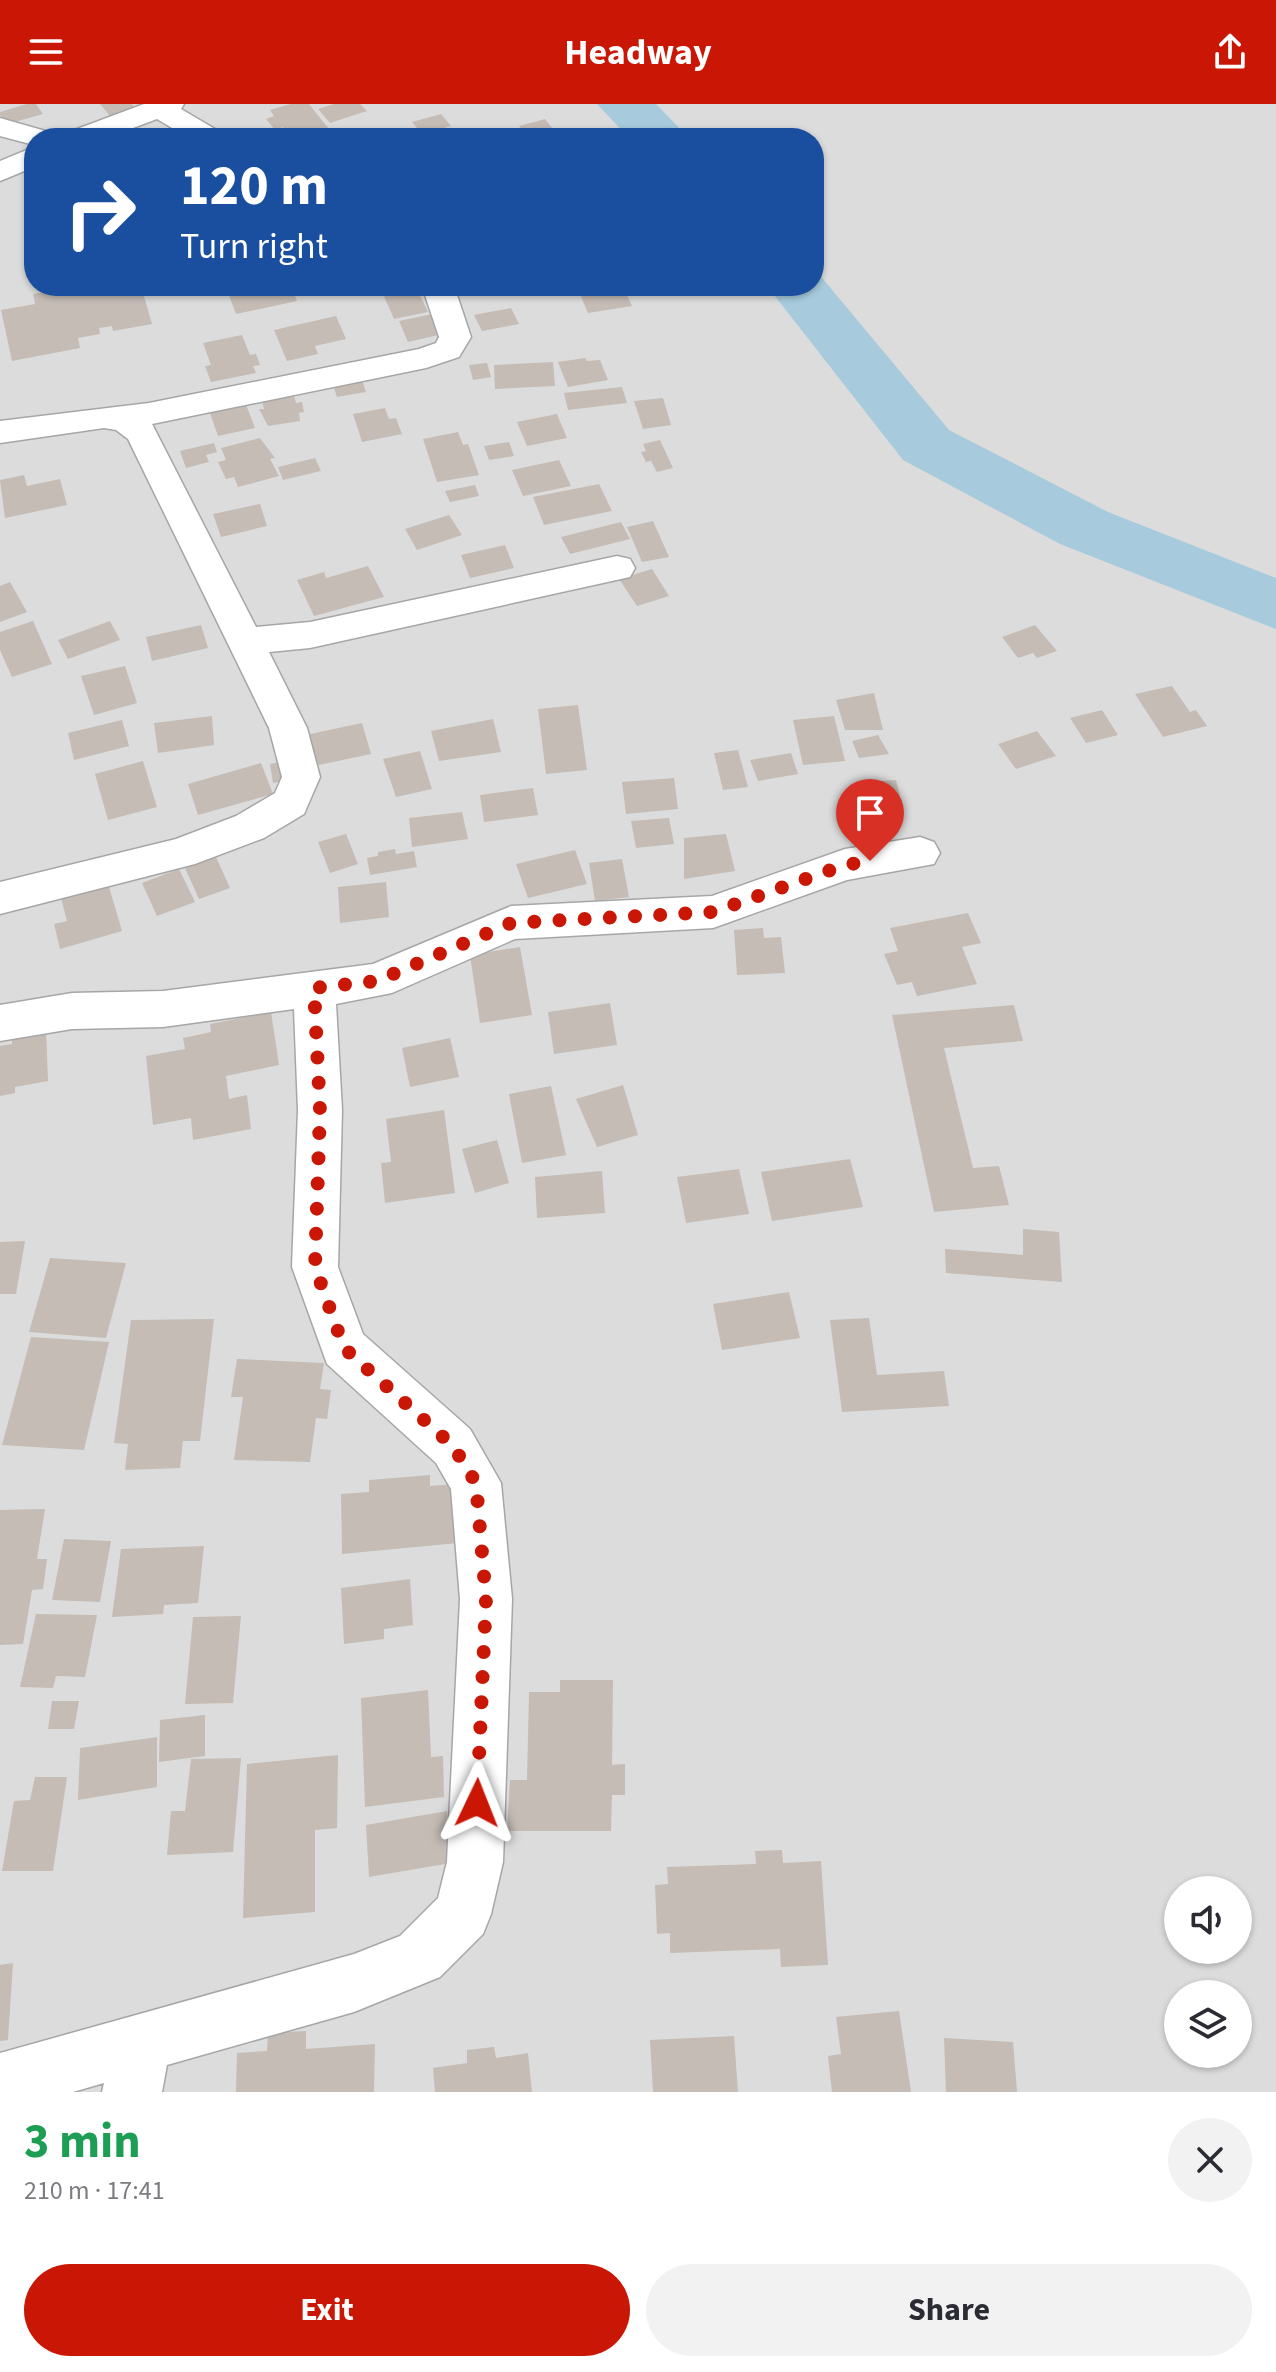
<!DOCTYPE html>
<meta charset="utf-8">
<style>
body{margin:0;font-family:"Source Sans 3",sans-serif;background:#f2f2f3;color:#2b2b33;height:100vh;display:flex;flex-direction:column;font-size:30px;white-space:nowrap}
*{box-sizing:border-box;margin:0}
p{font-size:26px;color:#7c7c81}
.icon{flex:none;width:44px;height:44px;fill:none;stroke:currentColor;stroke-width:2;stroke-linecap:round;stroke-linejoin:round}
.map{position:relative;height:1988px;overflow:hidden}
.sheet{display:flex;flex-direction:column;background:#fff;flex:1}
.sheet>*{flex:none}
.banner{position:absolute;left:24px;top:24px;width:800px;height:168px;border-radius:32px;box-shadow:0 2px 6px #0004;background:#1a4fa0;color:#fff;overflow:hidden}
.controls{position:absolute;left:1164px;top:1772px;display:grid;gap:16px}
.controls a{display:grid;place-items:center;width:88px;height:88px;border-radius:50%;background:#fff;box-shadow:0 2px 6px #0004;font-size:40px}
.pin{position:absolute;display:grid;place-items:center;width:68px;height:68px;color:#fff;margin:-82px -34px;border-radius:50% 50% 50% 0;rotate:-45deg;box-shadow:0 0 8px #0007}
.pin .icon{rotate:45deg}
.me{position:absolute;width:88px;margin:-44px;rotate:2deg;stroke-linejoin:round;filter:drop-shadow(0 0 6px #0008)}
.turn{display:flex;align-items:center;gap:28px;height:168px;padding:0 24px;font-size:36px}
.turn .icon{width:104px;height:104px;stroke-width:2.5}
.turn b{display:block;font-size:56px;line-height:68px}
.round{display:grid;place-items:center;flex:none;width:84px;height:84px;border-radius:42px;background:#f2f2f3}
.summary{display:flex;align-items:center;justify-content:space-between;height:136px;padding:0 24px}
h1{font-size:48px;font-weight:700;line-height:60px;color:#1e9e55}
.action{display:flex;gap:16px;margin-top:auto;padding:16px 24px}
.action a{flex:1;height:92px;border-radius:48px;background:#ca1604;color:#fff;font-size:32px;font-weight:700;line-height:92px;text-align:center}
.action a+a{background:#f2f2f3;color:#2b2b33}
header{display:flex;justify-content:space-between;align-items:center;height:104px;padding:0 24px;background:#ca1604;color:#fff;font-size:36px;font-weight:700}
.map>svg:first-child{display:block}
.residential{fill:#dddcdc;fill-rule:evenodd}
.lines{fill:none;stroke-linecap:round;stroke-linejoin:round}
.river{fill:#a7cbdc;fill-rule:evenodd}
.building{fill:#c4bcb5}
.minor-casing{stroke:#a6a6a6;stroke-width:3}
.minor{fill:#fff;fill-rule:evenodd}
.route{stroke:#ca1604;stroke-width:14;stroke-dasharray:0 25.2}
</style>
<header><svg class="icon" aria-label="menu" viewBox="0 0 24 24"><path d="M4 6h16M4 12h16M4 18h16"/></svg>Headway<svg class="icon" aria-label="share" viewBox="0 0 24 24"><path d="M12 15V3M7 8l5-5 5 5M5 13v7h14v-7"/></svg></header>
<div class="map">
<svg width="1276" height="1988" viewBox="0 0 1276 1988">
<rect width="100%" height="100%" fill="#f0ede6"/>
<!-- residential -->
<path class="residential" d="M0,0h1276v1988h-1276zM34,34h780v148h-780zM1178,1786h60v60h-60zM1178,1890h60v60h-60z"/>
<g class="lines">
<!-- river -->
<path class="river" d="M597,0h59l33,34h-60z
M814,168l4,1 131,157 159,82 168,66v51l-216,-85 -157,-84 -136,-174h47z"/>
</g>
<!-- building -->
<path class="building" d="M27,0h9l7,10 -36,10 -7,-9v-3z
M100,0h32l3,5 -25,7z
M291,0h18l27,34h-45l-8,-11 -8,3 -9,-11 8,-3 -4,-6z
M334,0h26l7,7 -37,12 -12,-14z
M441,10l10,12 -29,8 -10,-12z
M545,15l15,19h-31l-10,-12z
M118,182h23l11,38 -39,7 -1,-5 -13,2 1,6 -22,4 2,10 -68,13 -11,-51 34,-6 -2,-10 35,-6 2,7z
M233,182h58l6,15 -61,13 -9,-24 7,-2z
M623,182l9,20 -44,7 -9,-21z
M416,183l12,25 -34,7 -11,-25z
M511,204l8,16 -37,7 -8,-16z
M432,210l11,20 -35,8 -9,-21z
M336,212l10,23 -31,7 3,8 -31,7 -13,-31z
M242,231l8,20 6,-1 4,11 -7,1 3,7 -45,9 -6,-16 6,-1 -8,-22z
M585,254l2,3 13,-1 8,20 -40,7 -10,-25z
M553,258l2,24 -60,3 -1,-24z
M487,259l4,14 -18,3 -4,-15z
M362,276l4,12 -29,5 -4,-12z
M622,283l5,16 -59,7 -4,-17z
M294,292l2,7 6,-1 2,10 -5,1 1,8 -32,5 -9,-17h5l-2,-8z
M663,294l8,27 -28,4 -9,-28z
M245,298l10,26 -37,8 -9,-26z
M385,304l4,11 7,-1 6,16 -40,8 -9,-28z
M557,310l10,24 -40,8 -10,-24z
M458,328l5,13 5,-1 11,31 -42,7 -14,-43z
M260,334l15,20 -5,1 9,17 -41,11 -4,-10 -8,2 -8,-17 8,-2 -5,-12z
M660,336l13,28 -16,4 -6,-11 -5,1 -5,-10 5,-1 -3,-7z
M509,338l5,14 -25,4 -5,-14z
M214,339l3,9 -11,3 3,7 -23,6 -6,-17z
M315,354l6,13 -38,9 -5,-13z
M559,356l12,26 -48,10 -11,-26z
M24,371l3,11 33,-7 7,26 -62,13 -5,-38z
M599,380l13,27 -68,14 -11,-28z
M475,381l4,11 -29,6 -5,-11z
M260,400l7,22 -46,11 -8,-23z
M449,411l13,20 -45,15 -12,-21z
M653,417l16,36 -27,5 -15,-35z
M621,418l9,17 -60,15 -9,-17z
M505,441l9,23 -44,10 -9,-23z
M368,462l16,31 -70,19 -17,-36 27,-8 2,6z
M652,465l17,27 -32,10 -18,-27z
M10,478l17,30 -27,10v-36z
M33,517l19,43 -40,13 -12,-27v-18z
M110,517l10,19 -52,19 -10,-19z
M201,521l7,23 -56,13 -6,-24z
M1035,521l22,26 -20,7 -4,-5 -15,5 -16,-21z
M125,562l12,37 -43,12 -13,-39z
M1172,582l18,26 6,-2 11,16 -44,11 -28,-43z
M874,589l9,37h-38l-9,-30z
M578,601l9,65 -41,4 -8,-65z
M1102,606l16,25 -32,8 -16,-25z
M212,612l2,29 -56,8 -4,-30z
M834,612l11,45 -42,4 -10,-45z
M493,615l8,33 -62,9 -8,-30z
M122,616l7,26 -55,14 -6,-27z
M362,619l9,31 -62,13 -8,-31z
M1037,627l19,25 -40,13 -18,-25z
M878,631l11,19 -30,4 -7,-17z
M738,646l10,37 -25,3 -9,-37z
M420,647l12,38 -36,8 -13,-38z
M791,649l7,21 -40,7 -8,-21z
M143,657l14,46 -49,13 -13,-46z
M285,657l3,19 -15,3 -3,-19z
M261,659l12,31 -75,21 -10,-31z
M674,674l4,31 -52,5 -4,-32z
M896,676l6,25 -37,3 -5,-26z
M533,684l5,27 -54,7 -4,-27z
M462,708l6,27 -56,8 -3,-29z
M669,714l5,26 -38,4 -5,-27z
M346,730l12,30 -28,9 -12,-31z
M726,730l9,37 -51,8v-41z
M395,745l1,5 18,-3 3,16 -47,8 -3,-17 11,-2v-4z
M575,746l12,34 -59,14 -12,-34z
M216,753l14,31 -31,11 -14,-31z
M622,755l7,38 -34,4 -6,-38z
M179,765l16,33 -38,14 -15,-33z
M107,776l15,51 -62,18 -6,-25 13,-3 -7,-27z
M386,778l3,35 -49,6 -2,-36z
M968,809l13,30 -19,4 15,37 -60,12 -5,-14 -15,3 -13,-31 14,-3 -8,-23z
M763,824l1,10 17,-1 4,36 -48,2 -3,-45z
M520,843l12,68 -52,8 -10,-68z
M610,899l7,42 -63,9 -6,-42z
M1014,901l9,36 -79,7 29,120 26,-2 10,39 -75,7 -42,-197z
M271,908l8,53 -53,11 3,23 18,-4 4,34 -58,11 -2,-22 -38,7 -7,-69 39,-7 -2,-11 28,-6 -1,-8z
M46,924l2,53 -33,6v6l-15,3v-50l12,-2v-10z
M450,934l9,39 -49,10 -8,-39z
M623,981l15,50 -41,12 -21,-48z
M551,982l15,69 -44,8 -13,-69z
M444,1006l11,83 -70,10 -4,-40 10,-1 -5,-43z
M497,1036l12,43 -34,10 -13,-44z
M850,1055l13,48 -91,14 -11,-49z
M739,1065l10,45 -63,9 -9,-46z
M602,1067l3,42 -68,5 -2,-41z
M1023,1125l36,3 3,50 -116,-9 -1,-24 78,6z
M25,1137l-9,53h-16v-52z
M50,1154l76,5 -20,75 -77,-6z
M789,1188l11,46 -78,12 -9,-46z
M869,1214l8,57 67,-4 5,35 -107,6 -12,-92z
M214,1215l-14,122h-17l-3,27 -55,2 3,-26 -14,-1 17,-123z
M31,1233l78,5 -25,108 -82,-5z
M237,1255l87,4 -4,26 11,1 -4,29 -11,-1 -6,44 -76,-2 9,-63h-12z
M430,1371v11l26,-2 2,59 -116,11 -1,-60 28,-2v-12z
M45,1405l-8,50h10l-4,30 -11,1 -9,54 -23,1v-135z
M64,1435l47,2 -11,61 -48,-2z
M204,1442l-6,57 -34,2 -1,9 -51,3 9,-68z
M410,1475l3,46 -29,4v10l-40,5 -3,-56z
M36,1510l61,1 -12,62 -29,-1 -3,12 -33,-1z
M241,1512l-8,87 -48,1 8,-87z
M560,1576h53l-1,85 13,-1v31h-13l-1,36h-104l3,-51h17l2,-88h31z
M428,1586l3,67 12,-1 1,41 -79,10 -4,-109z
M52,1597h27l-5,28h-26z
M205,1611v41l-46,6 1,-42z
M157,1633v50l-79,13 2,-52z
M338,1651l-1,73 -22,2v82l-72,6 4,-154z
M241,1654l-8,94 -66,3 4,-44h14l6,-52z
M35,1673h32l-14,94h-51l12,-70 16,-1z
M447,1707l4,52 -82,14 -3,-52z
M782,1746l1,13 38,-2 7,104 -47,2 -1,-18 -110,4v-20l-13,1 -2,-49 13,-1 -1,-17 89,-3 -1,-13z
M13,1859l-5,77 -8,1v-76z
M899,1907l12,81h-79l-4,-36 13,-2 -5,-37z
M306,1927v18l69,-5 -1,48h-138l1,-39 30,-2 1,-18z
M734,1932l4,56h-85l-3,-52z
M944,1934l69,4 4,50h-71z
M494,1943l2,11 32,-5 4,39h-97l-2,-24 34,-5v-13z"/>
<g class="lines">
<!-- minor casing -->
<g class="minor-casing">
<path id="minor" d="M144,0h40l-3,5 39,23 4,6h-35l-32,-19 -51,19h-41l4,-6z
M0,14l49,14 4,6h-19v7l-34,-9z
M34,43v20l-34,14v-20z
M422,182h32l17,51 -12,20 -33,11 -274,56 104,203 54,-5 307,-66 13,3 5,9 -5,9 -320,71 -41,4 38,76 13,49 -16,37 -40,24 -69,26 -195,50v-32l176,-43 60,-23 39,-23 7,-16 -13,-49 -141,-289 -12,-9 -12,-2 -104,15v-22l149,-18 270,-54 17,-6 3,-6z
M920,733l14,5 6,11 -6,11 -87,16 -134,48 -198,11 -123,54 -56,11 6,106 -4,157 25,67 107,95 31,54 11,116 -9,263 -12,52 -8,20 -43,43 -86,35 -187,53 -5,27h-60l2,-9 -31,9h-73v-39l354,-99 46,-18 38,-38 9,-36 13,-263 -9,-110 -15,-26 -109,-99 -35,-97 6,-157 -4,-101 -131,18 -91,2 -72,12v-36l72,-12 91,-2 210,-27 138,-58 201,-10 133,-47z"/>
</g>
<!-- minor -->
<use href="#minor" class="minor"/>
</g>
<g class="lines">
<!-- route -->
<path class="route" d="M477,1699l9,-204 -10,-116 -23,-37 -109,-98 -29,-81 5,-157 -6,-122 63,-7 134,-58 202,-11 132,-47 25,-4"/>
</g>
</svg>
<div class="controls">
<a><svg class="icon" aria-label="sound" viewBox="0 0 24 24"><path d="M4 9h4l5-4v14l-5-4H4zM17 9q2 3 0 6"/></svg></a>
<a><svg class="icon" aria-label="layers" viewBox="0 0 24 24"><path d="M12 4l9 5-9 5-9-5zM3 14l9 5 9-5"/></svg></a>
</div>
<div class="pin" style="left:870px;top:757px;background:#d93025"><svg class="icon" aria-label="arrive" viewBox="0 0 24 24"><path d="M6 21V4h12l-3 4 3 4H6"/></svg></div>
<svg class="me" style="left:477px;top:1699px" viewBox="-20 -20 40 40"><path d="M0-17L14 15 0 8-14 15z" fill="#ca1604" stroke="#fff" stroke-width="4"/></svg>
<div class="banner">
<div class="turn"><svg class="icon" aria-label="right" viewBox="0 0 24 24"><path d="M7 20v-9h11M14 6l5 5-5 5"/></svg><div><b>120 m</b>Turn right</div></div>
</div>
</div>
<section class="sheet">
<div class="summary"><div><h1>3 min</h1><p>210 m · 17:41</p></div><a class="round"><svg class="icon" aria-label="close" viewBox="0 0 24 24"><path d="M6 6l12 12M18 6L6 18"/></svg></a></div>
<div class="action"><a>Exit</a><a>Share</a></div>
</section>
